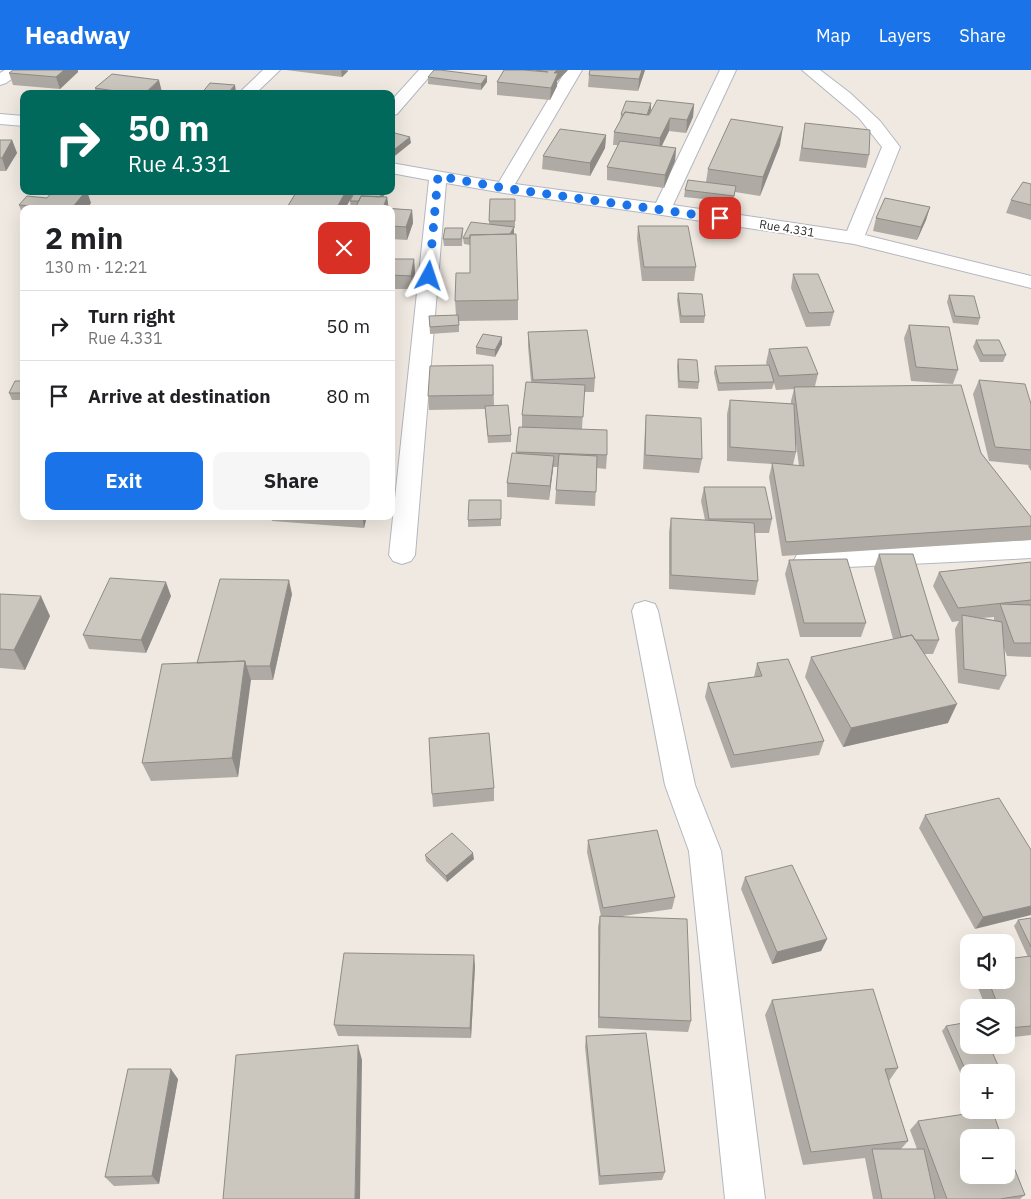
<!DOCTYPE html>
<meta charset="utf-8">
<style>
body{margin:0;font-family:"IBM Plex Sans",sans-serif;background:#f6f6f6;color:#202124;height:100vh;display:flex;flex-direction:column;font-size:19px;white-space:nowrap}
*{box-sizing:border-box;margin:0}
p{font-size:16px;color:#757577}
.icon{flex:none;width:28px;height:28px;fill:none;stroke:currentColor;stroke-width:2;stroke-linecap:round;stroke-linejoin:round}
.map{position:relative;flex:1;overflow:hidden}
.sheet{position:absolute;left:20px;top:135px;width:375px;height:315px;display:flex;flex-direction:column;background:#fff;border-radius:10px;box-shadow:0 5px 20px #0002}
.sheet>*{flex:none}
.hud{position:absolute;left:20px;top:20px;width:375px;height:105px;border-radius:10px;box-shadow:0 5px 20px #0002;background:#00695c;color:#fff;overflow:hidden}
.controls{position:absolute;left:960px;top:864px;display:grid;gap:10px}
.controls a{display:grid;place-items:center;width:55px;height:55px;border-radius:10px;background:#fff;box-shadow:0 5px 20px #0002;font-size:25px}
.pin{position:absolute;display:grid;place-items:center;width:42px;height:42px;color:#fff;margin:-21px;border-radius:10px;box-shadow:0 2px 8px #0006}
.me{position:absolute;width:55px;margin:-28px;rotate:5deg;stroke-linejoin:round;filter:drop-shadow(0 0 4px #0008)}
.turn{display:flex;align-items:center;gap:18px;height:105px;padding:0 25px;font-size:22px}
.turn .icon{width:65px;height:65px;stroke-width:2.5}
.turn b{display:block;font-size:35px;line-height:42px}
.round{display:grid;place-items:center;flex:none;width:52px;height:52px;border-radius:10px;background:#f6f6f6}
.summary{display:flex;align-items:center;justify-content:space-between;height:85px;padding:0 25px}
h1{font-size:30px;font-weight:800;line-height:38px}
.primary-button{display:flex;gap:10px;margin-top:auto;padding:10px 25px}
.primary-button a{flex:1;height:58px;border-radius:10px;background:#1a73e8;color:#fff;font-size:20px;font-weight:800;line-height:58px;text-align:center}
.primary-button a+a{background:#f6f6f6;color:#202124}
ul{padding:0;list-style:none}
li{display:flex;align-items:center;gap:15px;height:70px;padding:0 25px;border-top:1px solid #e0e0e0}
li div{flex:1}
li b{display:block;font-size:19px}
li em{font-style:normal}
header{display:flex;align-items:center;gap:30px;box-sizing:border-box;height:70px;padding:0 25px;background:#1a73e8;color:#fff}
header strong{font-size:24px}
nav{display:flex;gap:28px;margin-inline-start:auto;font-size:18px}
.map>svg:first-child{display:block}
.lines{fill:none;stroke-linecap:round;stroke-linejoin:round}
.minor-casing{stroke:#b4b7c1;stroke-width:2}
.minor{fill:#fff;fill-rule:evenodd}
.wall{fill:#afaba4;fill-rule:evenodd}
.shaded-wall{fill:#8e8b86}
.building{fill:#cbc7bf;stroke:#8e8b86}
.route{stroke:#1a73e8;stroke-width:9;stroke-dasharray:0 16.2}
.labels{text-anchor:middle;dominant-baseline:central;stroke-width:4;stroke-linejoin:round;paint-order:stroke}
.far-street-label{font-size:12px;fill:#2e2e2e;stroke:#fff}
</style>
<header>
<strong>Headway</strong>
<nav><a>Map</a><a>Layers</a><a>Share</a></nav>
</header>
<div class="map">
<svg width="1031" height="1129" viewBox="0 0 1031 1129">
<rect width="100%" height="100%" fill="#efe9e1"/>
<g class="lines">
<!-- minor casing -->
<g class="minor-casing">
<path id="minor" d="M5,0h19l-18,13 -6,2v-12z
M263,0h17l-25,24h-17z
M419,0h16l-38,44 -6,2v-15z
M566,0h16l-67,114 141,19 64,-133h16l-63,135 174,26 35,-84 -23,-29 -57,-48h18l30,23 30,28 20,26 -35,88 166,41v12l-177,-44 -192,-29 -158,-22 -58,-10 -31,372 -4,6 -9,3 -9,-3 -4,-6 40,-375 -38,-7v-10l108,19z
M0,44l24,2v10l-24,-2z
M1031,470v18l-224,11 -9,-2 -4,-7 4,-7 9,-2z
M645,531l10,3 3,7 37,174 26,66 44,348h-40l-36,-348 -24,-66 -33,-174 3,-7z"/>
</g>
<!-- minor -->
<use href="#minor" class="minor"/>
</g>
<!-- wall -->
<path class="wall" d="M13,0h65v2l-18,17 -47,-4 -4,-12z
M286,0h62v1l-6,6z
M504,0h64l-11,11v5l-7,14 -53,-5v-13z
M590,0h55l-7,21 -50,-4 1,-12z
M428,7l59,5 -6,8 -53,-6z
M95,18l67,4 -1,2h-65z
M651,33v7l-2,5 45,-11 -1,13 -7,16 -17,-2 -7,15 14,2 -1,13 -11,27 -57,-8v-13l11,-22h-5l1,-13 6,-11 1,-7z
M805,53l64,32 -3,13 -67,-7z
M606,65l-1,13 -15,28 -48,-7 1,-13z
M0,70h12l5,13 -11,18h-6z
M780,75l-20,51 -25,-4 -2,10 -49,-5 1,-7 21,-8 2,-13z
M1031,114v36l-25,-7 5,-13z
M355,121h31l-3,6h4l1,11 24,2 1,13 -6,17 -16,-1v-30l-40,-2 -1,-6z
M47,128l44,5 -5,6h-62v9l-5,-13z
M490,129h25v29h-1l-1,6 5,66v20l-59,1v11l-29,2 -1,-18 27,-1 -1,-14 15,-28v-28l-6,-1 -1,-6 26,-14z
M930,137l-4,13 -9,20 -44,-9 3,-13z
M638,156l58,41 -2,14h-52l-5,-42z
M463,158l-1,18h-18l-1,-7z
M391,189h23l1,14 -3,16h-21z
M793,204l41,38 -4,14 -24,1 -15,-39z
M678,223l27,23 -1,7h-24l-3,-23z
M949,225l31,23 -2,7 -25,-2 -6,-21z
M909,255l49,45 -5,14 -42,-3 -7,-43z
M528,262l67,46 -1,14h-10l-2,37 25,26 -1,14 -9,-1 -2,38 -40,-2 3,-37h-5l-4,33 -42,-3v-14l9,-29 3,-27h3v-12l9,-33 -3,-36z
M976,270l30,15 -3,7h-23l-7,-15z
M502,274l-7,13 -19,-3v-7z
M769,279l49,25 -3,12 166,67 50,64v23l-249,16 -13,-79 3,-13 -45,-3v-47l3,-14 61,4v-3l3,-12 -18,1 -2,-7 -2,6 -54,2 -4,-18 1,-7 52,-1 -1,-2zM795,366l4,30 -6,-1 3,-13z
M678,289l21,23 -1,7 -20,-1 -1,-22z
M493,295l1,41 17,29v7l-23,1 -3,-34 -56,1 -1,-14z
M979,310l52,24v67l-3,-5 1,-1 -40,-4 -16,-67z
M24,311v19h-12l-3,-7z
M646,345l56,44 -3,14 -56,-4 2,-40z
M704,417l68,32 -3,14h-14l3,48 -3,14 -86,-6v-57l2,-14 34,2 -4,-19z
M501,430v26l-33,1v-7z
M271,446h96l-3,12 -92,-7z
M879,484l60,86 -6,14h-9l24,69 -105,24 -38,-70 6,-20 82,-18 -19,-71z
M789,490l77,63 -5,14h-61l-15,-63z
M1031,492v95l-24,-1 -3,-8 2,28 -7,14 -41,-7 -3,-54 4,-8 -7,1 -19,-36 6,-14zM994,547v3l-12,-2z
M0,524l50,22 -25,54 -25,-2z
M292,524l-19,86h-23l-12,97 -87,4 -9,-18 55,-100z
M171,526l-25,57 -57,-4 -6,-14z
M757,593l67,78 -5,14 -88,13 -26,-71 3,-14 46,-6z
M494,718v13l-61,6 -1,-13z
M925,745l106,35 -56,79 -56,-101z
M588,770l87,57 -3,12 -49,7 68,105 -3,11 -90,-4v-101l2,-11h1l-14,-64z
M425,785l49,4 -27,23 -21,-21z
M745,807l82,62 -6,12 -49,13 -31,-75z
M1031,848v117l-25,3v-30h-20l-11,-28h31l22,-23 -14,-31 4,-6z
M475,896l-4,72 -133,-2 -4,-11z
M772,930l126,68 -9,13 19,60 -7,8h16l-7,-19 8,-9 107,74 -5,4h-147l-8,-41 -62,7 -38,-150z
M946,956l23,46v21l-27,-62z
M586,966l79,136 -3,8 -63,5 -14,-138z
M178,1009l-19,105 -45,2 -9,-9z
M1006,1013l7,14 -5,5h-2z"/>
<!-- shaded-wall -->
<path class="shaded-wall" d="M64,0h14v2l-18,17 -4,-12z
M342,0l6,1 -6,6 -1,-6z
M557,0h11l-11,11v5l-7,14 1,-12 3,-15z
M642,0h3l-7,21 1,-12z
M487,6v6l-6,8v-6z
M159,10l3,12 -1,2h-17z
M235,15l1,7 -2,2h-7z
M651,33v7l-5,13 1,-6z
M694,34l-1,13 -7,16 1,-13z
M670,48l-1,13 -10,20 1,-13z
M783,57l-3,18 -20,51 3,-19z
M606,65l-1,13 -15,28v-13z
M410,67l1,6 -20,16v-7z
M12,70l5,13 -11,18 -4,-13z
M676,78l-1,13 -11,27 1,-13z
M86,121h1l4,12 -5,6h-15z
M346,121h7l1,2 -9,16h-9z
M382,121h4l-8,18 -1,-7z
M387,127l2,12 -6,-1z
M930,137l-4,13 -9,20 4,-13z
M412,140l1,13 -6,17 -1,-13z
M514,157v7l-7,16 -1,-7z
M414,189l1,14 -3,16 -1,-13z
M502,267v7l-7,13v-7z
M554,386l-1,14 -4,30 1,-14z
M362,446h5l-3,12z
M289,510l3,14 -19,86 -3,-14z
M166,512l5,14 -25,57 -5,-13z
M41,526l9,20 -25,54 -11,-20z
M245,591l6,19 -13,97 -6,-19z
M957,634l-9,19 -105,24 8,-19z
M473,783l1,6 -27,23 -1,-6z
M1031,836v9l-56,14 8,-12z
M827,869l-6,12 -49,13 5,-12z
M474,885l1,11 -4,72 -1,-10z
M358,975l4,15 -2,139h-5z
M171,999l7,10 -19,105 -7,-8z"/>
<!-- building -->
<path class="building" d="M13,0h51l-8,7 -47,-4z
M434,0h6l47,6 -6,8 -53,-7z
M504,0h19l25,2 -12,-2h21l-3,3h4l-7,15 -54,-6z
M590,0h52l-3,9 -50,-4z
M112,4l47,6 -15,14h-8l-41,-6z
M210,13l25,2 -8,9h-26z
M324,22l11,2h-13z
M657,30l37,4 -7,16 -17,-2 -10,20 -46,-6 11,-20 24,3z
M626,31l25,2 -4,12 -22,-3 -2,3 -2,-1z
M731,49l52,8 -20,50 -55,-8z
M805,53l65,7 -1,25 -67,-7z
M560,59l46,6 -16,28 -47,-7z
M391,62l19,5 -19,15z
M0,70h12l-10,18h-2z
M620,71l56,7 -11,27 -58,-8z
M688,110l48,6 -2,10 -49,-6z
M1023,112l8,2v21l-20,-5z
M53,121h33l-15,18 -52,-4 8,-9 20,2z
M297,121h49l-10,18h-50z
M355,121h27l-2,6 -19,-1 -2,5h-9z
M361,126l26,1 -4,11 29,2 -6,17 -15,-1v-17h-36z
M885,128l45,9 -9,20 -45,-9z
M490,129h25v22h-26z
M220,136l24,1v2h-25z
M193,138h21v1z
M471,152l43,5 -4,7 -40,1v3h-7z
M638,156h50l8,41h-52z
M445,158h18l-2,11h-18z
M516,164l2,66 -63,1 1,-28h14v-38z
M391,189h23l-3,17 -20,-1z
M793,204h25l16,38 -25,1z
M678,223l24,1 3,22h-24z
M949,225l25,1 6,22 -25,-2z
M458,245l1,10 -29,2 -1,-11z
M909,255l40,2 9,43 -42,-3z
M587,260l8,48 -62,2 -5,-48z
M483,264l19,3 -7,13 -19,-3z
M976,270h23l7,15h-23z
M807,277l11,27 -39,2 -10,-27z
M678,289l19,1 2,22 -20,-1z
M493,295v30l-65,1 2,-30z
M769,295l5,17 -55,1 -4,-17z
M979,310l46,4 6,20v46l-36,-3z
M15,311h9v12h-15z
M526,312l59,3 -2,32 -61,-2z
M961,315l20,68 50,64v9l-245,16 -14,-79 32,3 -10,-79z
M730,330l64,4 2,48 -66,-5z
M508,335l3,30 -23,1 -3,-30z
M646,345l55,3 1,41 -57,-4z
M519,357l88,3v25l-91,-3z
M512,383l42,3 -4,30 -43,-3z
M559,384l38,2 -1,36 -40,-2z
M704,417h61l7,32h-63z
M469,430h32v19l-33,1z
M671,448l83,5 4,58 -87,-6z
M879,484h34l26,86h-24l-3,-5 -11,2z
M847,489l19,64h-62l-15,-63z
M1031,492v38l-73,8 -19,-36z
M110,508l56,4 -25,58 -58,-5z
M220,509l69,1 -19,86h-24l-1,-5 -48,2z
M0,524l41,2 -27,54 -14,-1z
M1000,534l31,1v38h-17z
M962,545l40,7 4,54 -42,-7z
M912,565l45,69 -106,24 -40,-71z
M788,589l36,82 -90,14 -26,-72 54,-7 -5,-13z
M245,591l-13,97 -90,5 20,-99z
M489,663l5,55 -62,6 -3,-56z
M999,728l32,52v56l-48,11 -58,-102z
M657,760l18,67 -72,11 -15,-68z
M452,763l21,20 -27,23 -21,-21z
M792,795l35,74 -50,13 -32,-75z
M600,846l87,3 4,102 -92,-4z
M1031,848v29l-13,-27z
M344,883l130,2 -4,73 -136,-3z
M1031,886v70l-23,2 -2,-3v-17h-7l-11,-28h18v-21z
M873,919l25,79 -13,1 23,72 -97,11 -39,-152z
M969,952v23h20l12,27h-32v6l-23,-52z
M646,963l19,139 -65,4 -14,-140z
M358,975l-3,154h-132l13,-144z
M128,999h43l-19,107 -47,1z
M1006,1013l7,14 -7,1z
M992,1040l10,28h-33v37h37v-28l19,48 -25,4h-53l-29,-78z
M872,1079h52l11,50h-53z"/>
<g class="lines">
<!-- route -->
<path class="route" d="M429,206l9,-100 66,12 216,30"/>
</g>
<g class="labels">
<!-- far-street labels -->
<g class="far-street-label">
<text transform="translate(787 158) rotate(9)">Rue 4.331</text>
</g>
</g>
</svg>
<div class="controls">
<a><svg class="icon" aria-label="sound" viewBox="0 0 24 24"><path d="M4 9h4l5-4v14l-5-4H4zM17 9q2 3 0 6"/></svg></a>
<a><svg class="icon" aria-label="layers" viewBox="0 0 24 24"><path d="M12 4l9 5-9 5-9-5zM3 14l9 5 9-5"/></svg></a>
<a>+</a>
<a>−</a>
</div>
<div class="pin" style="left:720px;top:148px;background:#d93025"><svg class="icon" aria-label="arrive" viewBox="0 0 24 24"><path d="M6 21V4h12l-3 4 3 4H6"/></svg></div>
<svg class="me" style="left:429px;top:206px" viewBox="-20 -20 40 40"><path d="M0-17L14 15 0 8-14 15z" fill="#1a73e8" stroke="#fff" stroke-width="4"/></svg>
<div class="hud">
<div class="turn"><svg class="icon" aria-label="right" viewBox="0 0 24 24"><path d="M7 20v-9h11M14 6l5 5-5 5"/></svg><div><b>50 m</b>Rue 4.331</div></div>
</div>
<section class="sheet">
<div class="summary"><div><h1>2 min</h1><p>130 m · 12:21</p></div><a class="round" style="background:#d93025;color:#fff"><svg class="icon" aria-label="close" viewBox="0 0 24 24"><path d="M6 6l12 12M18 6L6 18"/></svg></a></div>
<ul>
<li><svg class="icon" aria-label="right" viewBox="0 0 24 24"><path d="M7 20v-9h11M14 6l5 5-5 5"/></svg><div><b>Turn right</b><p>Rue 4.331</p></div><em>50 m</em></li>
<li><svg class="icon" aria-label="arrive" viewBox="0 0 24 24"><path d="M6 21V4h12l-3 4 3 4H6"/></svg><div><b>Arrive at destination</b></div><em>80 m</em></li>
</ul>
<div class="primary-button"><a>Exit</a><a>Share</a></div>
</section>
</div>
